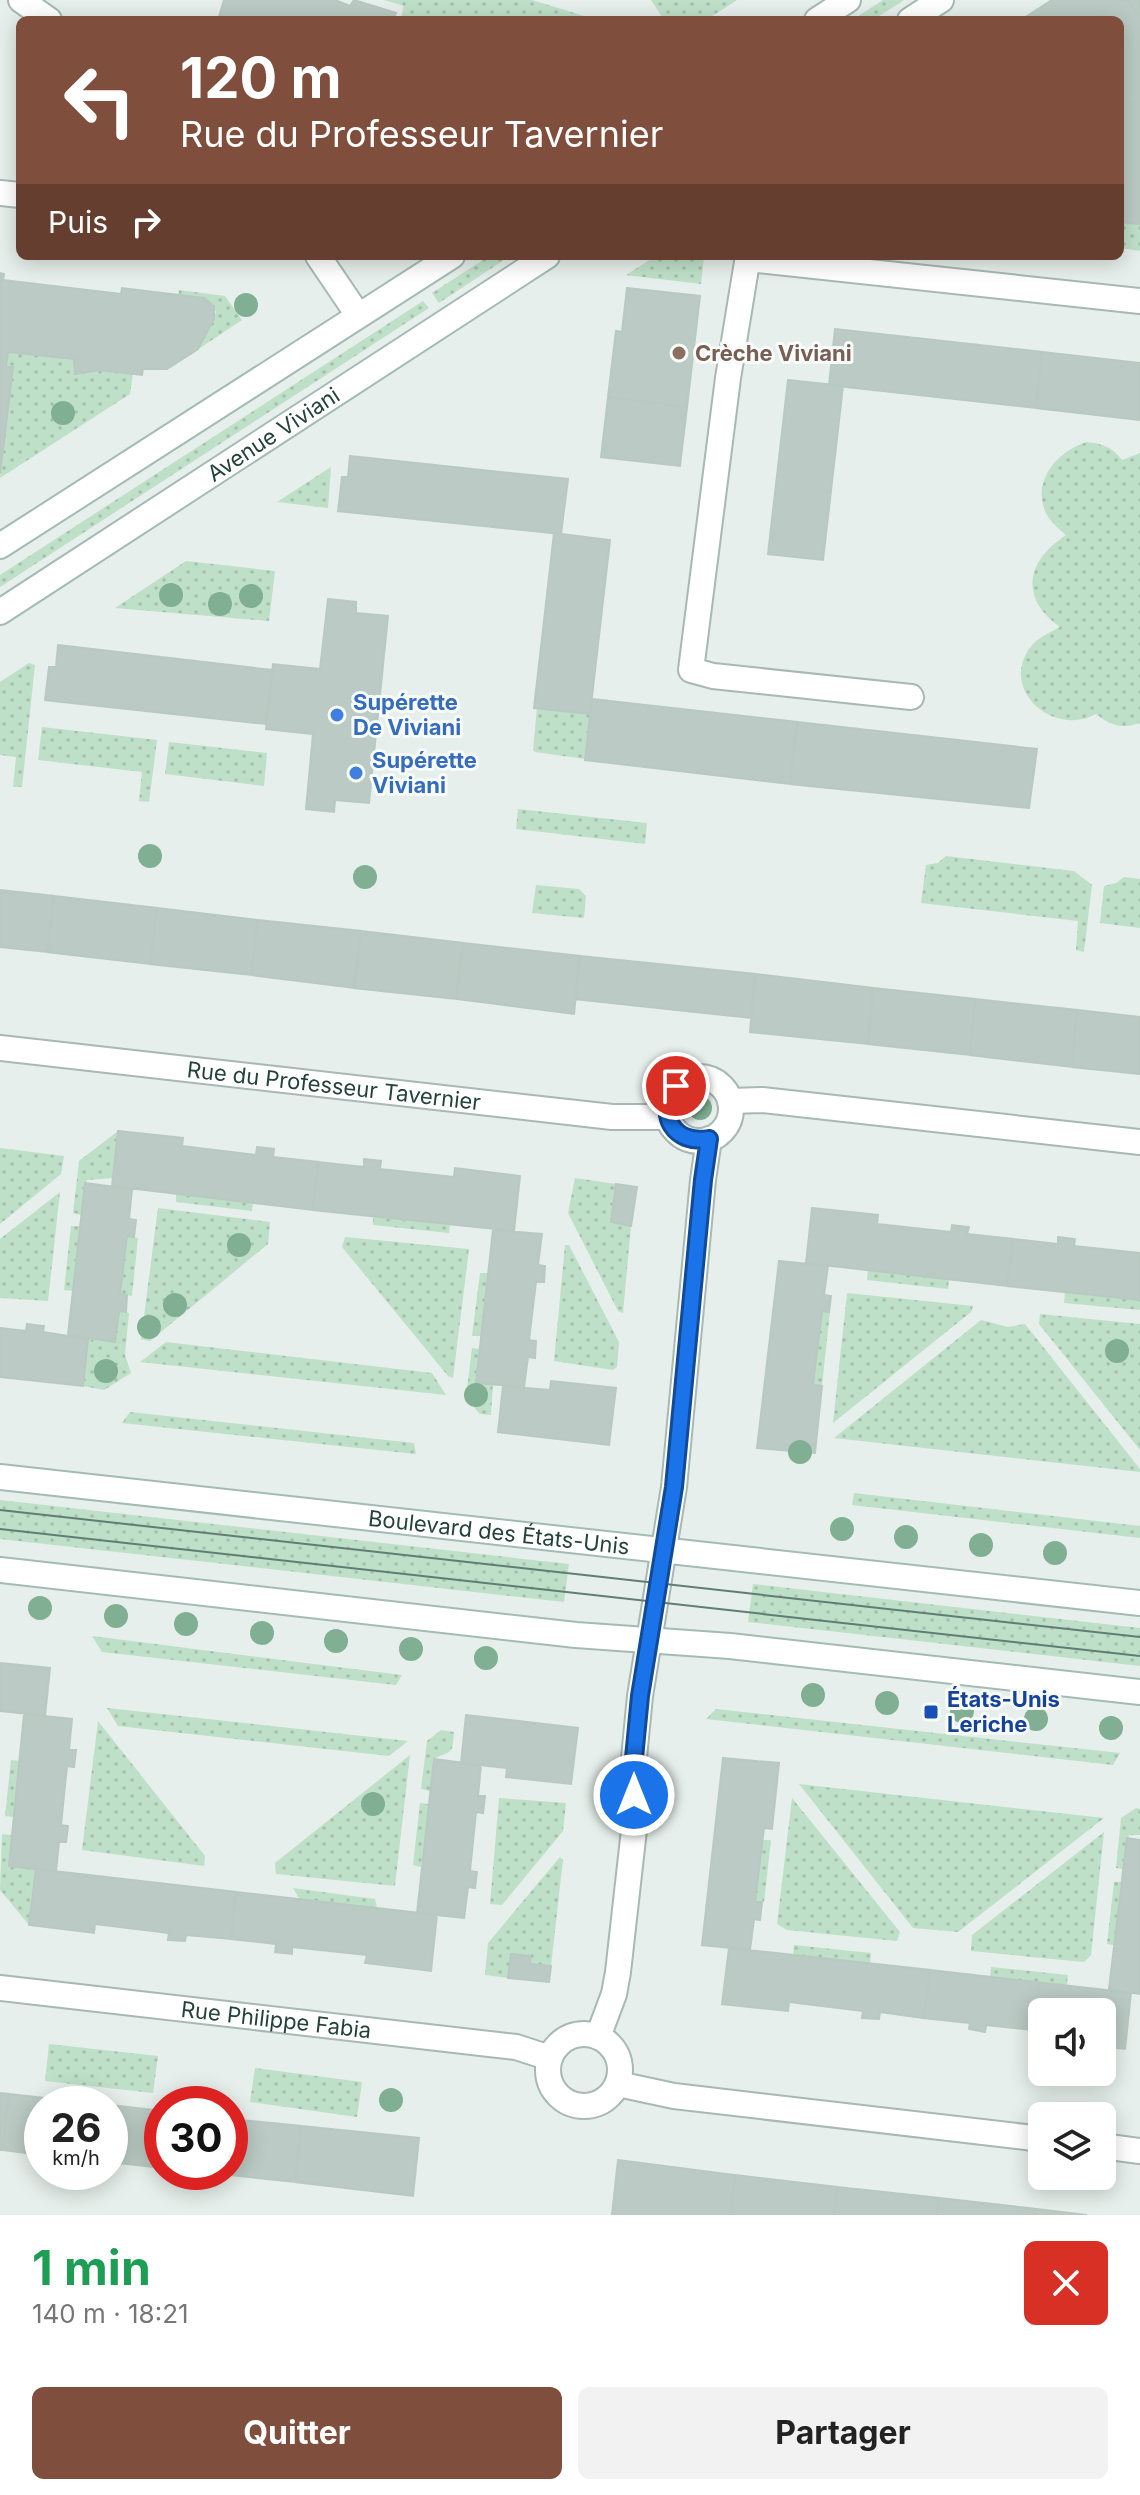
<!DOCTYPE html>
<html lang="fr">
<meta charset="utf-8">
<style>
body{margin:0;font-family:Inter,sans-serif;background:#f2f2f2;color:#222;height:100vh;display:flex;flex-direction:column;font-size:30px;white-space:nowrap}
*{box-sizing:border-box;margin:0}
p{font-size:26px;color:#767676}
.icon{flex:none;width:44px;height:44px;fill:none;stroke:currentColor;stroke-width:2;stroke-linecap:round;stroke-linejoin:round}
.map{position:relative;height:2215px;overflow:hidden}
.drawer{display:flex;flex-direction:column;background:#fff;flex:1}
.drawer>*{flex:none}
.guide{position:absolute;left:16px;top:16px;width:1108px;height:244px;border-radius:12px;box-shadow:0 4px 20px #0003;background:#804e3d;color:#fff;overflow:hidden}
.tools{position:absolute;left:1028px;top:1998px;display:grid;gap:16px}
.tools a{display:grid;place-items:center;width:88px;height:88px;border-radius:12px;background:#fff;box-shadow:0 4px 20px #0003;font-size:40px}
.speed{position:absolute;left:24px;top:2086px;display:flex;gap:16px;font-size:40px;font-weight:700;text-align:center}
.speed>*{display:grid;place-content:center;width:104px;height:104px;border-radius:50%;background:#fff;box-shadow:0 4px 20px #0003;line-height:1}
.speed small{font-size:20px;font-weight:400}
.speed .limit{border:12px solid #d22;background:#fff;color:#111}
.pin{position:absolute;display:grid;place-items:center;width:68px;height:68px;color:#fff;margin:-34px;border:4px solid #fff;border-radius:50%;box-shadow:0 2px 8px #0007}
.me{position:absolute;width:88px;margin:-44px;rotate:0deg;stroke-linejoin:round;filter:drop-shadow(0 0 6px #0008)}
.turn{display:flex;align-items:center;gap:28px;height:168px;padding:0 32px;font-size:36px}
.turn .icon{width:104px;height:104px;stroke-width:2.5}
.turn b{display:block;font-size:56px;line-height:68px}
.then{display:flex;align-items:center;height:76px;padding:0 32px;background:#0003;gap:16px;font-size:30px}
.round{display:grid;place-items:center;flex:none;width:84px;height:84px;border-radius:12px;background:#f2f2f2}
.summary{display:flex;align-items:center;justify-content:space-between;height:136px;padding:0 32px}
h1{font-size:48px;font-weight:700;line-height:60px;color:#1e9e55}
.action{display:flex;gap:16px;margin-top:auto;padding:16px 32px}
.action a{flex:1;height:92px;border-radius:12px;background:#804e3d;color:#fff;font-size:32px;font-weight:700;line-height:92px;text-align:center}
.action a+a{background:#f2f2f2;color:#222}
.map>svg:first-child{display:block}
.grass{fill:url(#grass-dots)}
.building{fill:#bbcac4;stroke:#b8c9c2;stroke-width:2}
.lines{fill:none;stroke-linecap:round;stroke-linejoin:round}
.street-casing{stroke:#a8b8b2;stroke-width:28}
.secondary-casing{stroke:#a4bbb3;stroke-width:28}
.street{stroke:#fff;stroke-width:24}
.secondary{stroke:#fff;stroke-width:24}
.tram{stroke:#5f7d75;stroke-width:2}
.tree{fill:#80af93}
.route-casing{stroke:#114b97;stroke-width:20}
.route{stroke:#1a73e8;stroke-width:14}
.education-dot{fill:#8d6e63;stroke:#f7fbf9;stroke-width:3}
.shop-dot{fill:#3f7fe0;stroke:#f7fbf9;stroke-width:3}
.transit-dot{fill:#1a4fb4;stroke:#f7fbf9;stroke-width:3}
.labels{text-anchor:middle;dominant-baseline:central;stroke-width:6;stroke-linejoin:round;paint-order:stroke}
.education-label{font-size:22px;font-weight:bold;fill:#785e54;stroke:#f7fbf9;text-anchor:start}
.street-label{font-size:22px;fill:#24423a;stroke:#f7fbf9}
.shop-label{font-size:22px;font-weight:bold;fill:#366cbe;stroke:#f7fbf9;text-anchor:start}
.transit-label{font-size:22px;font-weight:bold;fill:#164399;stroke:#f7fbf9;text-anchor:start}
</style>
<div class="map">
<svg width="1140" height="2215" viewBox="0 0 1140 2215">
<defs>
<pattern id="grass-dots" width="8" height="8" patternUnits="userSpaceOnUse" patternTransform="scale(2)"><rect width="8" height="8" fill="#bfe0c8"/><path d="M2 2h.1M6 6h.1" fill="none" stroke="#a4c1ad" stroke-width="1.8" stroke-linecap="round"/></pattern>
</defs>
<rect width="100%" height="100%" fill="#e6efeb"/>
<!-- grass -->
<path class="grass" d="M384,0h148l65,20h-197l4,-14z
M651,0h86l-31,20h-42z
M883,0h21l-31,20h-21z
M1120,222l20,2v27l-20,-3z
M489,256h21l-71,47 -7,-10z
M656,256h48l-3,28 -75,-9z
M179,290l46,6 17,24 -48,32 8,-8 14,-32c-7,-17 -22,-15 -38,-17z
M423,301l6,7 -429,279v-12z
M8,352l66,7 2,14 23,-3 34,4 -3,20 -130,84 13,-110 -7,-1z
M1087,442c16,2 25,5 35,18l18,-7v270c-18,6 -29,3 -44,-9 -41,23 -96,-22 -67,-65 7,-11 20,-16 31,-22 -41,-29 -34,-66 6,-92 -6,-5 -13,-11 -18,-18 -19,-33 8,-66 39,-75z
M331,467l-3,41 -51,-6z
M186,561l89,10 -6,50 -154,-13z
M29,663l6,2 -13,122h-9l3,-30 -16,-2v-73z
M537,708l53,6 -5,45 -50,-7 -2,-2z
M42,727l115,13 -8,62 -10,-1 3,-29 -104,-12z
M169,742l98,11 -3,33 -99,-12z
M518,809l129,14 -2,21 -129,-15z
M946,856l128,15 18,14 -8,67 -8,-2 2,-29 -157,-18 5,-38 12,-2z
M1124,877l16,2v49l-40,-5 4,-37 12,-3z
M536,885l43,4 7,7 -2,22 -52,-5z
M118,1131l-5,47 -26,2 -6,35 -8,-2 6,-52z
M0,1148l64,8 -3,18 -61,50z
M575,1178l41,6 -5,38 20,4 -8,87 -5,-2 -50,-98z
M60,1192l-12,109 -48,-3v-59z
M176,1194l77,9 -1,8 -76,-9z
M158,1208l112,14 -2,22 -118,97 -9,-2z
M373,1217l77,8 -1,8 -76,-8z
M71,1226h9l-7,65 -9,-1z
M127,1236l11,2 -6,58 -12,-2z
M345,1237l124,12 -16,129 -5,-2 -106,-129z
M565,1245h4l50,97 -2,25 -4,3 -59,-9z
M868,1270l81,9 -1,10 -81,-9z
M480,1273h8l-7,63h-9z
M847,1293l126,13 -2,6 -138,111z
M1065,1293l75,7v10l-76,-7z
M119,1311l10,2 -4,42 6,18 -27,17 -21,-4 5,-47 27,3z
M822,1311l8,1 -8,74 -9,-1z
M1040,1314l100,10v126l-101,-126z
M981,1320l27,7 17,-3 115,145v3l-306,-34z
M166,1342l266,31 14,22 -306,-33z
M472,1348l8,1 -4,33 17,2 -2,31 -11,-1 -14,-16z
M130,1412l284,31 2,11 -294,-31z
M854,1493l286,33v12l-288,-33z
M0,1500l569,64 -5,38 -564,-63z
M753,1584l387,44v38l-392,-44z
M92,1636l310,39 -6,10 -294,-33z
M107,1708l301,33 -19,15 -271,-30z
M716,1709l404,44 -7,12 -407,-46z
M98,1721l107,135 -1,10 -122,-16z
M441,1730l13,2c-2,25 -2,17 -20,27l-4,32 -9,-2 6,-48z
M410,1755l-15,131 -119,-12 -1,-11z
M11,1760l9,1 -6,56 -9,-1z
M799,1784l305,34 -146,114 -45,-4z
M499,1798l67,5 -3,28 -61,74 -12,-1z
M792,1798l108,134 -3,9 -110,-11 -10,-6z
M420,1803l9,1 -8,63 -8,-2z
M1136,1808l4,1v26h-11l-6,34 -7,-1 5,-50z
M1104,1832l-13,123 -7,7 -113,-11 1,-16z
M2,1834l11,1 -3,31 26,3 -7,56 -29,-35z
M762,1840h9l-7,62h-9z
M560,1857l3,3 -12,106 -21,-2v-8l-18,-2 -4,24 -23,-3 3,-32z
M1114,1882h7l-7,63 -7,-1z
M293,1888l82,11 2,9 -77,-8z
M794,1945l77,8 -1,10 -77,-8z
M991,1967l77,8 -1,10 -77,-8z
M49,2044l109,12 -5,37 -108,-12z
M255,2068l107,14 -5,35 -107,-15z"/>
<!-- building -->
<path class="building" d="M224,0h111l15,6 4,-6 42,13 -3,7h-175z
M1052,0h76l12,18v85l-20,-2v-81h-99z
M1128,0h12v18z
M1120,101l20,2v121l-20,-2z
M0,273l4,1 -1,6 118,14 1,-6 82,10 10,8v13l-16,30 -31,20h-24l-1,6 -43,-5 -24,4 -1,-15 -66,-7 -2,15h7l-13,107z
M627,288l73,8 -13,111 -79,-10 8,-66 6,1z
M835,329l207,23 -6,56 -207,-23z
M1042,352l98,11v57l-104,-12z
M788,380l55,6 -20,174 -55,-6z
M608,397l79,10 -7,59 -79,-9z
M350,456l218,23 -7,55 -223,-23 4,-34h6z
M554,533l56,7 -20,174 -56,-6z
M328,599l28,3v11l32,3 -19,187 -34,-3 -1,12 -28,-3 7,-75 -47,-5 7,-65 47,5z
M58,645l214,25 -6,54 -221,-24 4,-33h7z
M592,699l205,23 -7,62 -205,-24z
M797,722l240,27 -8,59 -239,-24z
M0,890l54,6 -7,56 -47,-5z
M54,896l103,12 -7,56 -103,-12z
M157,908l101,12 -7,55 -101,-11z
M258,920l103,11 -7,57 -103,-13z
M361,931l102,12 -7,56 -102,-11z
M463,943l117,13 -6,58 -118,-15z
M580,956l175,18 -4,44 -176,-19z
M755,974l118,14 -5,56 -118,-12z
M873,988l102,11 -5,56 -102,-11z
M975,999l102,11 -5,57 -102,-12z
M1077,1010l63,7v57l-68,-7z
M118,1131l65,7 -1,8 74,9 1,-8 17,2 -1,8 45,5 -5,48 -201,-24z
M364,1159l17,2 -1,8 74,8 1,-9 65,8 -6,55 -201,-21 5,-48 46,5z
M85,1183l47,6 -3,30 7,1 -2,17 -7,-1 -7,58 7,1 -1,17 -7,-1 -4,31 -47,-7z
M616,1184l21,3 -6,39 -20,-4z
M812,1208l66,7 -1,9 74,8 1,-7 17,2 -2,7 46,5 -6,47 -201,-23z
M493,1230l49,4 -4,31 7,1 -1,16h-8l-7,58 7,1 -1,17 -7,-1 -4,30 -48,-4z
M1058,1237l17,2 -1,7 66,7v47l-133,-14 6,-47 45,5z
M779,1261l49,5 -4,29 7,1 -2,16 -7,-1 -9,74 9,1 -7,67 -58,-5z
M27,1324l17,2 -1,6 45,7 -5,47 -83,-9v-49l26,3z
M551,1381l65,7 -7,57 -111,-13 5,-46 47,4z
M0,1663l50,5 -5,48 -45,-5z
M24,1714l48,5 -3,31h7l-2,17 -7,-1 -6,59 7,1 -2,16h-7l-3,30 -47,-6z
M466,1715l112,13 -7,56 -65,-7 1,-9 -46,-5z
M723,1758l56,5 -7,66 -8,-1 -9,74h7l-2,18 -6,-1 -4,31 -48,-5z
M434,1759l47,6 -3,31h7l-2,17 -7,-1 -6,59 7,1 -2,16 -7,-1 -4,31 -47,-5z
M1127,1838l13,2v154l-31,-5z
M36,1869l200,23 -5,47 -45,-4 -1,6 -17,-1 1,-7 -74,-9 -1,9 -65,-8z
M236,1892l201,23 -6,56 -66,-8 2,-8 -75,-8v7l-17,-2 1,-8 -45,-5z
M729,1948l201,22 -6,48 -44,-6 -1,7 -17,-1 1,-7 -74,-9 -1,9 -66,-7z
M511,1954l19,2v8l21,2 -2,16 -41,-4z
M930,1970l201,23 -6,56 -23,-3v-34h-60v19l-56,-6 -1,7 -16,-3 1,-6 -46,-5z
M0,2093l9,1 -7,56h-2z
M9,2094l71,8v2h-38v51l-40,-5z
M110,2105l52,6v57l-52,-6z
M230,2119l71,7 -6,56 -94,-10h29z
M301,2126l118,12 -6,58 -118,-14z
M618,2160l117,15 -4,40h-119z
M735,2175l102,12 -3,28h-103z
M837,2187l102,11 -2,17h-103z
M939,2198l89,10 -1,7h-90z
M1028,2208l59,7h-60z"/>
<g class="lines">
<!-- street casing -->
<g class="street-casing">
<g id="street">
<path d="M21,0l28,20"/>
<path d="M0,193l20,2"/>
<path d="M318,256l40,59"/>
<path d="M748,256l-20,122 -37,292 22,6 198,21"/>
<path d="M748,259l392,42"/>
<path id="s1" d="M0,1048l612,69h56"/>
<circle cx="699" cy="1109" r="32"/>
<path d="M730,1101l32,-1 378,42"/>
<path id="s2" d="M0,1988l516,59 34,11"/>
<circle cx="584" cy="2070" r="36"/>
<path d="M598,2037l16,-43 4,-22 17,-151 -2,-53 7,-72 34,-209 29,-307 6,-41"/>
<path d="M618,2084l56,12 368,43"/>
<path d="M1102,2146l38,5"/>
</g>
</g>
<!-- secondary casing -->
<g class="secondary-casing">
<g id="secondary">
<path d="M817,20l31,-20"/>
<path d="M910,20l31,-20"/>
<path d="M0,546l452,-290"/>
<path id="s3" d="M0,612l547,-356"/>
<path id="s4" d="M0,1477l1140,126"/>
<path d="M0,1570l576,65 154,11 410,46"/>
</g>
</g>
<!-- street -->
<use href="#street" class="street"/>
<!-- secondary -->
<use href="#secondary" class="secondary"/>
<!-- tram -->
<path class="tram" d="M0,1510l1140,127
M0,1529l1140,127"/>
</g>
<!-- trees -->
<g class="tree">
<circle cx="246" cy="305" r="12"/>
<circle cx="63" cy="413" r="12"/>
<circle cx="171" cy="595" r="12"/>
<circle cx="251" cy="596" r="12"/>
<circle cx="220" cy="604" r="12"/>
<circle cx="150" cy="856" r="12"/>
<circle cx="365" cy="877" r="12"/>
<circle cx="700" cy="1108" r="12"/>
<circle cx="239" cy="1245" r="12"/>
<circle cx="175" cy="1305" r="12"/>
<circle cx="149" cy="1327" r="12"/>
<circle cx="1117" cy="1351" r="12"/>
<circle cx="106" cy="1371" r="12"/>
<circle cx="476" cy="1395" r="12"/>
<circle cx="800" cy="1452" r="12"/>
<circle cx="842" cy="1529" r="12"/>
<circle cx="906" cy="1537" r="12"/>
<circle cx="981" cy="1545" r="12"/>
<circle cx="1055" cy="1553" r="12"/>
<circle cx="40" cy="1608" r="12"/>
<circle cx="116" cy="1616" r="12"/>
<circle cx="186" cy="1624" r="12"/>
<circle cx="262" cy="1633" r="12"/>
<circle cx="336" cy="1641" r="12"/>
<circle cx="411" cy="1649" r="12"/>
<circle cx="486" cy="1658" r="12"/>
<circle cx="813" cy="1695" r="12"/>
<circle cx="887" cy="1703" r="12"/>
<circle cx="962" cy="1711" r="12"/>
<circle cx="1036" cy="1719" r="12"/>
<circle cx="1111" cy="1728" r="12"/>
<circle cx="373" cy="1804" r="12"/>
<circle cx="391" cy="2100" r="12"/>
</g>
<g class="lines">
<!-- route casing -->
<g class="route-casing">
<path id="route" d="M634,1795l-1,-27 7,-72 34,-209 29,-307 6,-41c-35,6 -53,-24 -33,-53"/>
</g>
<!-- route -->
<use href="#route" class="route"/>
</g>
<!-- markers -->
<circle class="education-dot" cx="679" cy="353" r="8"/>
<g class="shop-dot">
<circle cx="337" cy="715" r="8"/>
<circle cx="356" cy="773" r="8"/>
</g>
<rect class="transit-dot" x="923" y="1704" width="16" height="16" rx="4"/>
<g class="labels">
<!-- education labels -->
<g class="education-label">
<text x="695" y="353">Crèche Viviani</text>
</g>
<!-- street labels -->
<g class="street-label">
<text stroke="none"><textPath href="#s3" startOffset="326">Avenue Viviani</textPath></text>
<text stroke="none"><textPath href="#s1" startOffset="336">Rue du Professeur Tavernier</textPath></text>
<text stroke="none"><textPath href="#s4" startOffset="502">Boulevard des États-Unis</textPath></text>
<text stroke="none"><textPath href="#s2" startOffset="278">Rue Philippe Fabia</textPath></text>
</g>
<!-- shop labels -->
<g class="shop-label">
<text x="353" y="702">Supérette<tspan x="353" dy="25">De Viviani</tspan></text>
<text x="372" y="760">Supérette<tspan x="372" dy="25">Viviani</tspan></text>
</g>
<!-- transit labels -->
<g class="transit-label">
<text x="947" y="1699">États-Unis<tspan x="947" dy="25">Leriche</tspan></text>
</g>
</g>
</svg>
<div class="tools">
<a><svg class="icon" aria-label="sound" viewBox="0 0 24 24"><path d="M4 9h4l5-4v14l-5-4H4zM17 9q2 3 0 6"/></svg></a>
<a><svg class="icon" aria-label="layers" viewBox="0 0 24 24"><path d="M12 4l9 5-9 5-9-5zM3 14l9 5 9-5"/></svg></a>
</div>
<div class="speed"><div>26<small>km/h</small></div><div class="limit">30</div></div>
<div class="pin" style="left:676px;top:1086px;background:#d93025"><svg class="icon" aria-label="arrive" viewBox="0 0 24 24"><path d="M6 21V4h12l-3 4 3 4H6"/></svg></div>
<svg class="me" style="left:634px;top:1795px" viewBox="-20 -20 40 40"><circle r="17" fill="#1a73e8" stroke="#fff" stroke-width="3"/><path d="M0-11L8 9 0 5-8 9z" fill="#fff"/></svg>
<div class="guide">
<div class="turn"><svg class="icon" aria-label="left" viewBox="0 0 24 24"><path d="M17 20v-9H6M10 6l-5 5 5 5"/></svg><div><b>120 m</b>Rue du Professeur Tavernier</div></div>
<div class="then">Puis<svg class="icon" aria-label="right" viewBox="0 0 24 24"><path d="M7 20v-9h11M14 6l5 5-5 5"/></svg></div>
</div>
</div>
<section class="drawer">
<div class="summary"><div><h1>1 min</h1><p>140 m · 18:21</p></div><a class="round" style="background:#d93025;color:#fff"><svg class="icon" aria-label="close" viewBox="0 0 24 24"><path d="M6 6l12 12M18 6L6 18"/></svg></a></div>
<div class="action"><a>Quitter</a><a>Partager</a></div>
</section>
